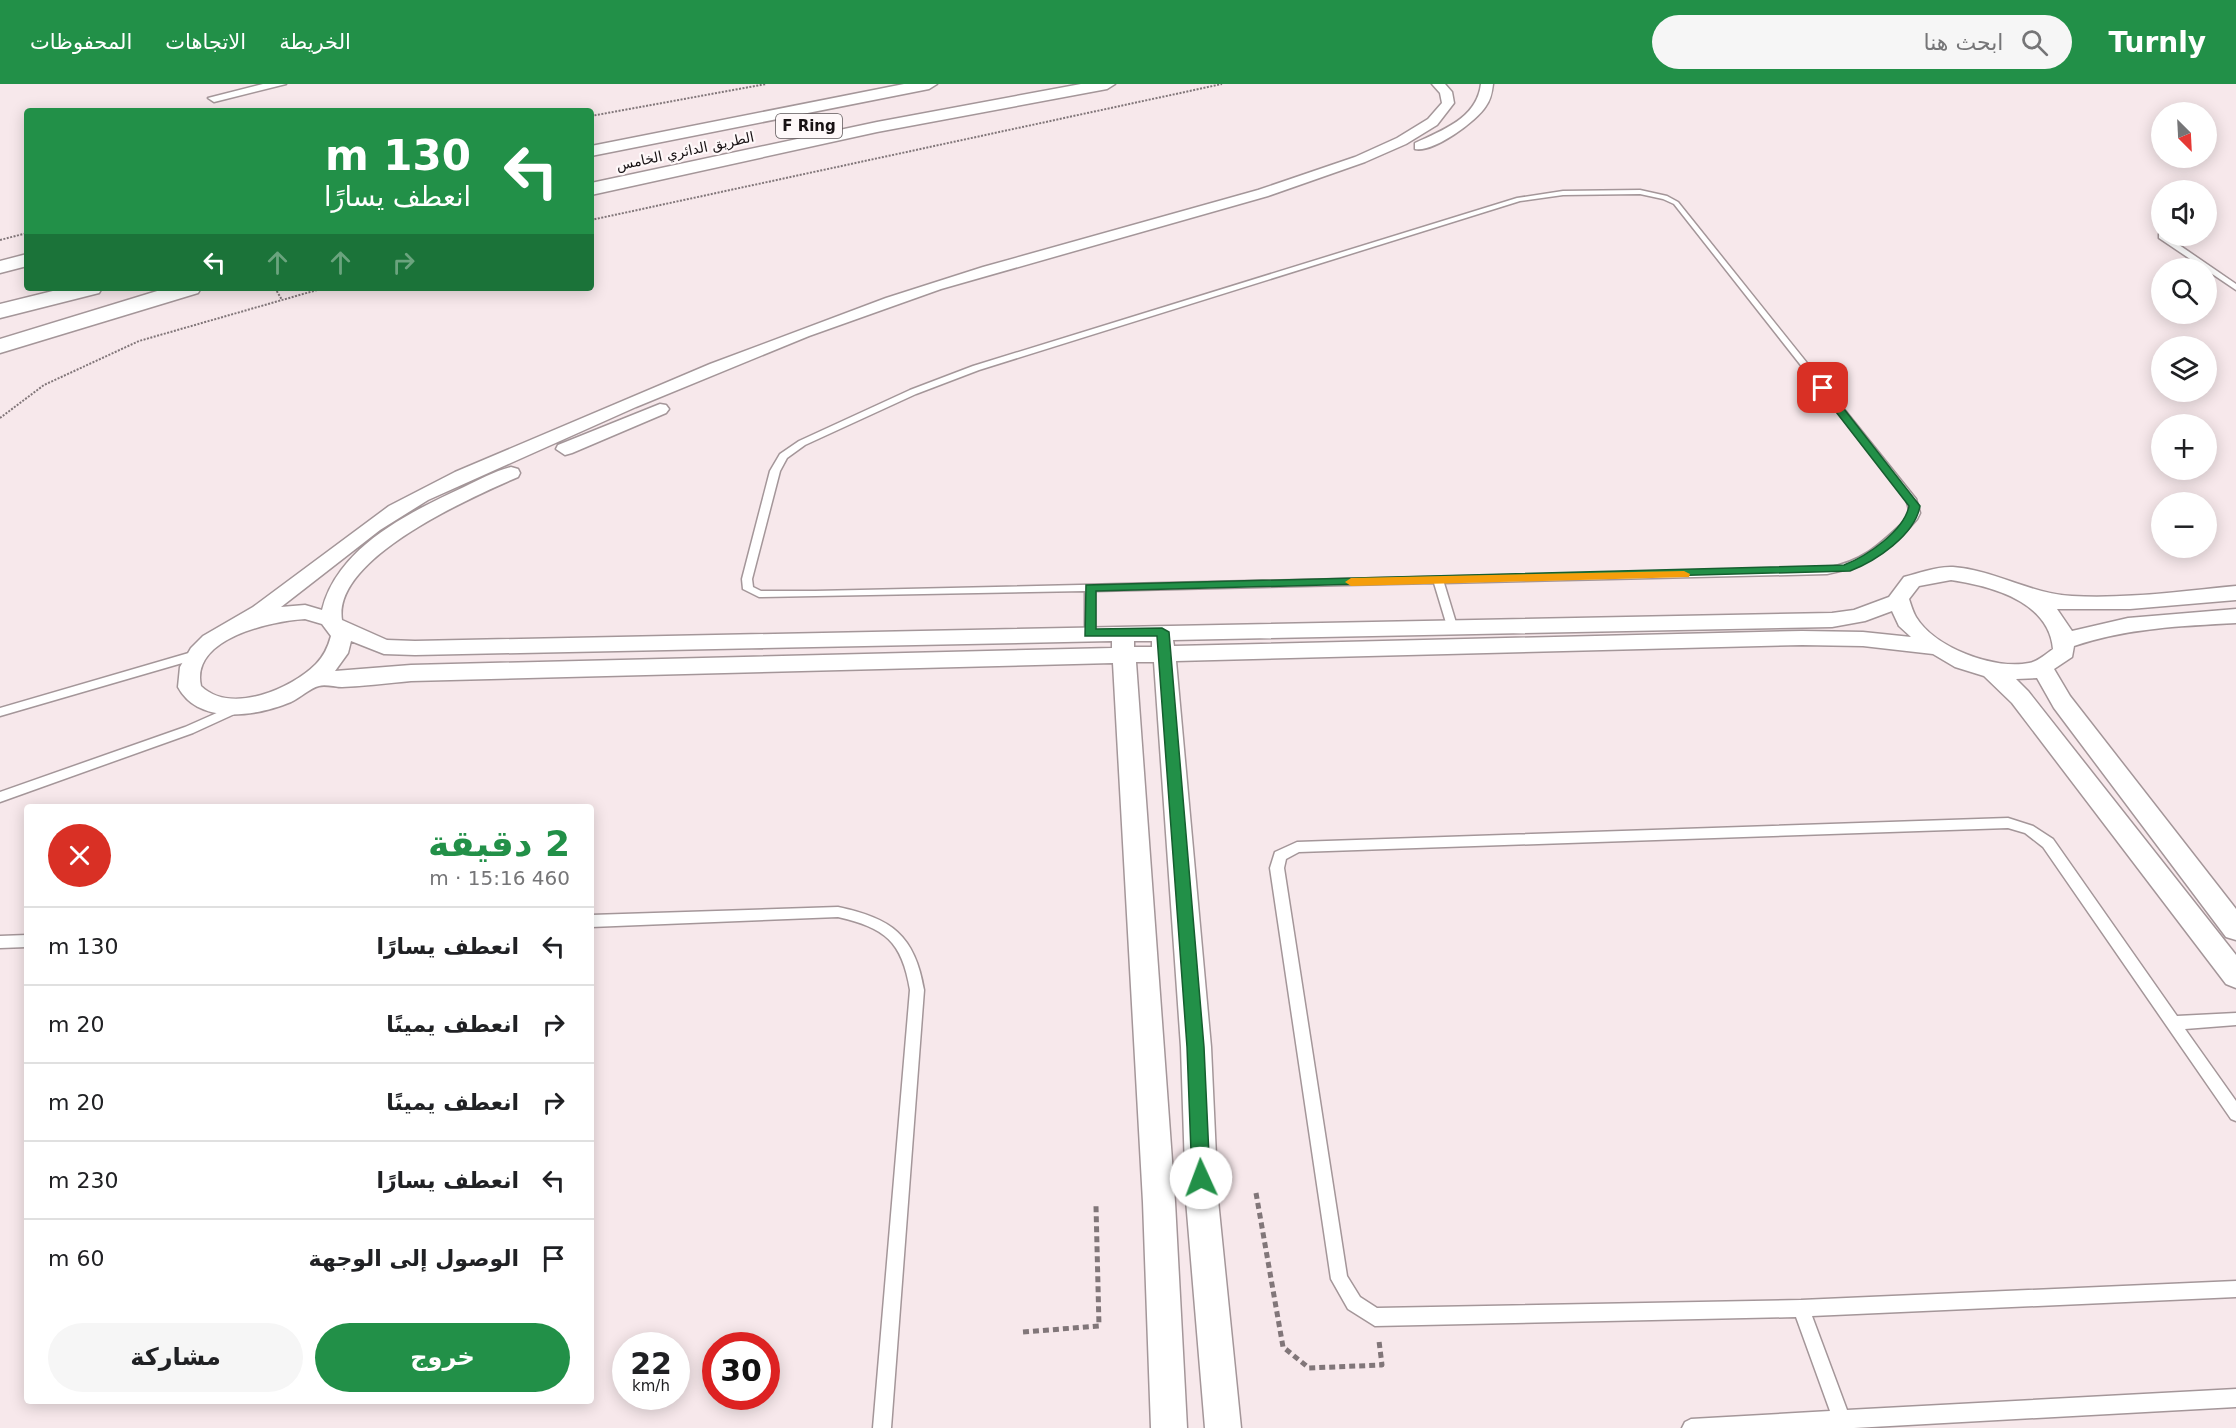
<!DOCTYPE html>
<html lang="ar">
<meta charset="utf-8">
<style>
body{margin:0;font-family:"DejaVu Sans",Vazirmatn,sans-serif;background:#f6f6f6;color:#202124;direction:rtl;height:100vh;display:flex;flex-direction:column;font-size:22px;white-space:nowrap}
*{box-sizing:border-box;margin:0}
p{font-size:20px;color:#757577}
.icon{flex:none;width:33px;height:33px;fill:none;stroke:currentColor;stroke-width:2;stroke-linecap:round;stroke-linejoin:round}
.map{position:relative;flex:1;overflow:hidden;direction:ltr}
.details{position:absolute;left:24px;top:720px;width:570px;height:600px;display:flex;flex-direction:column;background:#fff;border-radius:6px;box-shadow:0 3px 15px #0003;direction:rtl}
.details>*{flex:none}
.hud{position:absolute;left:24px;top:24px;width:570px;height:183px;border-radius:6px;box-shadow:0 3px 15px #0003;direction:rtl;background:#229048;color:#fff;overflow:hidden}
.needle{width:39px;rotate:156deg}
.controls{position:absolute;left:2151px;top:18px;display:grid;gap:12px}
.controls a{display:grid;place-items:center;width:66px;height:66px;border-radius:50%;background:#fff;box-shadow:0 3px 15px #0003;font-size:30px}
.speed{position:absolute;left:612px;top:1248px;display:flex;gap:12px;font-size:30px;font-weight:700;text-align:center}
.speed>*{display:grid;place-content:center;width:78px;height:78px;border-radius:50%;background:#fff;box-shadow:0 3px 15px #0003;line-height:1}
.speed small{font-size:15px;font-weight:400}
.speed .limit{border:9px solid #d22;background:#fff;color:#111}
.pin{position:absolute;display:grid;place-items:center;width:51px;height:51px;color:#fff;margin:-26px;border-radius:12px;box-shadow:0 3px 9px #0006}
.me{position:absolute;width:66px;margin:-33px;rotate:358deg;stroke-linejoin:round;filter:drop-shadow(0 0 4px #0008)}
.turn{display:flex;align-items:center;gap:21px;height:126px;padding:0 24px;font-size:27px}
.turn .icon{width:78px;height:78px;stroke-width:2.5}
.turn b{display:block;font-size:42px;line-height:51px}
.lanes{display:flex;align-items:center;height:57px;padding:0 24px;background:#0003;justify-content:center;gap:30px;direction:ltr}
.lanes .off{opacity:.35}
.round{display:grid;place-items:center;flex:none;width:63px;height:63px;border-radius:32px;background:#f6f6f6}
.headline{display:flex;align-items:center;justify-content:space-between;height:102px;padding:0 24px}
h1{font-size:36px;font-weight:800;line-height:45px;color:#229048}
.action{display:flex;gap:12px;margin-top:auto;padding:12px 24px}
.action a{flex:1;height:69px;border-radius:36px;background:#229048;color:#fff;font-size:24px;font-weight:800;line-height:69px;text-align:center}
.action a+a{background:#f6f6f6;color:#202124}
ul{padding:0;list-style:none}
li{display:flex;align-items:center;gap:18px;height:78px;padding:0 24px;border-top:2px solid #e0e0e0}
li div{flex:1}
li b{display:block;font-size:22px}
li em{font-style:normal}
header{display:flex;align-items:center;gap:36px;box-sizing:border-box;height:84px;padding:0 30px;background:#229048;color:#fff}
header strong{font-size:28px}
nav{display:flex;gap:33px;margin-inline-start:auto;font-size:21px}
.search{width:420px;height:54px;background:#f6f6f6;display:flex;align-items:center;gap:15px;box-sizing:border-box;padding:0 21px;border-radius:33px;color:#757577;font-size:22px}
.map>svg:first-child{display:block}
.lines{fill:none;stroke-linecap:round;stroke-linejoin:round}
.lane-casing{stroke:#a49699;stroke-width:3}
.street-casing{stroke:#a49699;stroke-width:3}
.highway-casing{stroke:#a49699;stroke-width:3}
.path-far1{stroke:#817679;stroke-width:2;stroke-dasharray:2 1.5;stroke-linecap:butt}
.path{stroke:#817679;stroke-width:5;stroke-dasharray:6 4;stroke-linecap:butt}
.lane{fill:#fff;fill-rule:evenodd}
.street{fill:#fff;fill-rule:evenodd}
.highway{fill:#fff;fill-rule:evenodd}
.route{fill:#229048;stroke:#165e2f;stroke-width:1.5}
.slow{fill:#f59e0b}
.labels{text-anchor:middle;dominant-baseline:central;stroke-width:4.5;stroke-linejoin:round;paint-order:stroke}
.far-street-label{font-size:14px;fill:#181214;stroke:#fef8f9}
.shield{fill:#fef8f9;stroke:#5d5759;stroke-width:1.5}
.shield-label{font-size:15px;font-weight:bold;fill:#181214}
</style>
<header>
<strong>Turnly</strong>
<div class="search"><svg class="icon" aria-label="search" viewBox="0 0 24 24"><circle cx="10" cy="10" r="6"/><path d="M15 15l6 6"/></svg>ابحث هنا</div>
<nav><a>الخريطة</a><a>الاتجاهات</a><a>المحفوظات</a></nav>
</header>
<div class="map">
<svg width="2236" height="1344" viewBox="0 0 2236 1344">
<rect width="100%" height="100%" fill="#f7e8eb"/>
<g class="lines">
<!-- lane casing -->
<g class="lane-casing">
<path id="lane" d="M1640,106l27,6 11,6 238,297 4,14 -3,6c-26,31 -50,48 -90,55l-383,9 13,43 -5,4 -5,-4 -13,-43 -339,8v42l-5,4 -5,-4v-42l-326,6 -16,-8 -1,-10 28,-108 10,-17 19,-13 111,-51 63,-24 544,-168 46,-7zM1640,110l23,5 11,5 232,295 4,14 -2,5c-27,25 -43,43 -81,50l-1012,23h-54l-8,-4 -1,-8 28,-108 7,-13 18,-13 111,-51 63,-24 541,-169 43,-6z
M2159,150l7,2 70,48v6l-77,-52z
M199,566l6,4 -2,3 -203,59v-8z
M237,620l4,1 2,3 -2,3 -48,22 -193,69v-10l185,-65z
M2008,734l25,8 20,13 124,177 59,-3v12l-51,4 51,72v20l-5,-2 -188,-272 -18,-14 -17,-5 -709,24 -13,7 -2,9 63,408 13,21 17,11 424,-8 435,-19v16l-424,19 35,94 389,-21v18l-382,21h-172l3,-6 6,-3 139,-8 -34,-94 -421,9 -27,-17 -17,-30 -61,-411 5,-16 22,-10z
M838,823c53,11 77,28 86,83l-33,438h-18l37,-438c-8,-49 -25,-62 -72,-73l-247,10v-12z
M27,851v12l-27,1v-12z"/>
</g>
<!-- street casing -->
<g class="street-casing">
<path id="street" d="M263,0h23l-72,18 -6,-4z
M1432,0h13l7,8 2,11 -17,22 -31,19 -41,18 -97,34 -327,93 -132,47 -173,71 -208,93 -48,30 -99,77 24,-2 17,5c15,-63 88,-98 142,-123 15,-7 31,-16 47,-20l7,2 2,4 -2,4c-46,20 -186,81 -176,143l45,20 28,1 1417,-28 22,-3 35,-13 15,-20c15,-4 34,-11 49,-10 42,3 77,27 119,29 55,3 110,-5 164,-10v14l-106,9h-73l15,22 56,-13 108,-9v14c-55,3 -109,5 -162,23l-2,11 -18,12 16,27 166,213v31l-10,-3 -172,-229 -17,-30 -21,1 12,12 208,264v33l-10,-4 -214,-281 -28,-27 -29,-9 -22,-13 -70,-8 -61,-1 -626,16 35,386 7,153 23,228h-36l-19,-228 -5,-153 -27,-385h-18l39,540 12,226h-36l-8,-226 -30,-539 -702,18c-23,2 -46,5 -69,6 -7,0 -17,-3 -23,-1 -9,2 -19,12 -28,16 -34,14 -92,24 -113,-15l2,-20 11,-19 12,-12 50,-29 136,-101 66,-34 255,-108 176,-66 97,-31 275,-77 97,-33 42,-19 31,-19 14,-16 -2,-10zM1951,496c40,6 98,21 102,69 -7,5 -16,13 -24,14 -35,7 -94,-15 -113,-46 -3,-5 -5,-12 -7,-18l10,-13zM1892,527l7,15 12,11 -48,-5 -61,-1 -628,15 -1,-6 659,-13 33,-6zM305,535l17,5 9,12c-3,11 -7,20 -15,28 -25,25 -85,51 -115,22 -11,-48 71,-65 104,-67zM351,557l33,13 31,1 697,-14v7l-701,17 -76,6 13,-18zM1134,557h18v6h-18z
M1481,0h12c-1,8 -2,15 -7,22 -9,15 -53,47 -71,43v-6c28,-13 62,-25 66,-59z
M660,320l6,1 3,4 -3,4 -94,40 -7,2 -9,-6 2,-4z"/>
</g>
<!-- highway casing -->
<g class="highway-casing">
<path id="highway" d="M904,0h33l-8,5 -338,67v-10z
M1081,0h34l-8,5 -230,43 -286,63v-12l286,-61z
M27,170v12l-27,7v-12z
M65,204h37l-3,5 -99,25v-14z
M167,204h34l-3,5 -198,60v-14z"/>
</g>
<!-- path-far1 -->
<path class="path-far1" d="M591,32l175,-32
M591,136l631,-136
M0,156l27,-7
M275,204l7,12
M0,334l44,-33 95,-44 185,-53"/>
<!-- path -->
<path class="path" d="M1256,1109l27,154 26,21 73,-3 -3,-24
M1023,1248l76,-6 -3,-120"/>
<!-- lane -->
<use href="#lane" class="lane"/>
<!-- street -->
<use href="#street" class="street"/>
<!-- highway -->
<use href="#highway" class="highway"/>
</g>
<!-- route -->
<path class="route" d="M1819,302h7l94,120c-5,29 -44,55 -70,65l-754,20v38l66,-1 7,4 35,415 6,131 -2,6 -7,3 -6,-3 -3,-6 -5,-131 -30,-411h-72l1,-51 758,-20c23,-9 60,-34 65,-59l-90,-116z"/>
<!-- slow -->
<path class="slow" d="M1684,487l6,3 -1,3 -338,9 -6,-4 6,-4z"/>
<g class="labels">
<!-- far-street labels -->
<g class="far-street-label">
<text transform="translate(685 67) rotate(-12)">الطريق الدائري الخامس</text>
</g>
<!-- shield labels -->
<rect class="shield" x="776" y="30" width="66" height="24" rx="4.5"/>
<g class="shield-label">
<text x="809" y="42">F Ring</text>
</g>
</g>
</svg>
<div class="controls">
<a><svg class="needle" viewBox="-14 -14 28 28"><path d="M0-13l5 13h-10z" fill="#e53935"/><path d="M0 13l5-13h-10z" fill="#757577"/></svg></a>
<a><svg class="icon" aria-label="sound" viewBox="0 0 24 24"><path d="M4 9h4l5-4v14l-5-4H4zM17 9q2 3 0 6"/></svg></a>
<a><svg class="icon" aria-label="search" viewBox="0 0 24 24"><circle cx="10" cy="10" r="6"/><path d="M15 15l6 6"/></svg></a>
<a><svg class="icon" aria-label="layers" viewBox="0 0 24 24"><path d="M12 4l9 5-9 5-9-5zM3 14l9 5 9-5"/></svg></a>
<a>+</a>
<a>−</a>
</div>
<div class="speed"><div>22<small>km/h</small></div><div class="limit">30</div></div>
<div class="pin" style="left:1823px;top:304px;background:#d93025"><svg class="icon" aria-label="arrive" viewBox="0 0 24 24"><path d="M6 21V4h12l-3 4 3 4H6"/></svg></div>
<svg class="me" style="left:1201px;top:1094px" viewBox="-20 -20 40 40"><circle r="19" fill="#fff"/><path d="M0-13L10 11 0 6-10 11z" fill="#229048"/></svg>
<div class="hud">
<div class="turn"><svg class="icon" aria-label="left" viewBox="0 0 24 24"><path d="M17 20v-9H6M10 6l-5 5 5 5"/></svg><div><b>130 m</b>انعطف يسارًا</div></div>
<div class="lanes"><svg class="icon" aria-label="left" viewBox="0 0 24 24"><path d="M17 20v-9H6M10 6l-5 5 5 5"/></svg><svg class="icon off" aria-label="ahead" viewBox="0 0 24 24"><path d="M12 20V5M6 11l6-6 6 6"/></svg><svg class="icon off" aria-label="ahead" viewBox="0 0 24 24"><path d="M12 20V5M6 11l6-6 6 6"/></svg><svg class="icon off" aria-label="right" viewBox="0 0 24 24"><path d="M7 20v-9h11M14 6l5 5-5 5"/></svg></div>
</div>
<section class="details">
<div class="headline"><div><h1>2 دقيقة</h1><p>460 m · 15:16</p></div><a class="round" style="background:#d93025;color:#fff"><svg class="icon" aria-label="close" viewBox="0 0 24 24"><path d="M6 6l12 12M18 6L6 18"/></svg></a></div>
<ul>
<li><svg class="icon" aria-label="left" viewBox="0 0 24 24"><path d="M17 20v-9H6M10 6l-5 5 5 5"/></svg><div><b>انعطف يسارًا</b></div><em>130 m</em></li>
<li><svg class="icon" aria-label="right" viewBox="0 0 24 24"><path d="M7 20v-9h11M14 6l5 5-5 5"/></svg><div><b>انعطف يمينًا</b></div><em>20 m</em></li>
<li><svg class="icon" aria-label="right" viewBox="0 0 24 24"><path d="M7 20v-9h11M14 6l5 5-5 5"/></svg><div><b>انعطف يمينًا</b></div><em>20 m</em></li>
<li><svg class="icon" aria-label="left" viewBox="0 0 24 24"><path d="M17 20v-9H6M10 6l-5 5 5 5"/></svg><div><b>انعطف يسارًا</b></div><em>230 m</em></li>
<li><svg class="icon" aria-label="arrive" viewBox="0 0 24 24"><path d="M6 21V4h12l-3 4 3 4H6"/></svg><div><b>الوصول إلى الوجهة</b></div><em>60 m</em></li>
</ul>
<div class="action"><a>خروج</a><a>مشاركة</a></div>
</section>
</div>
